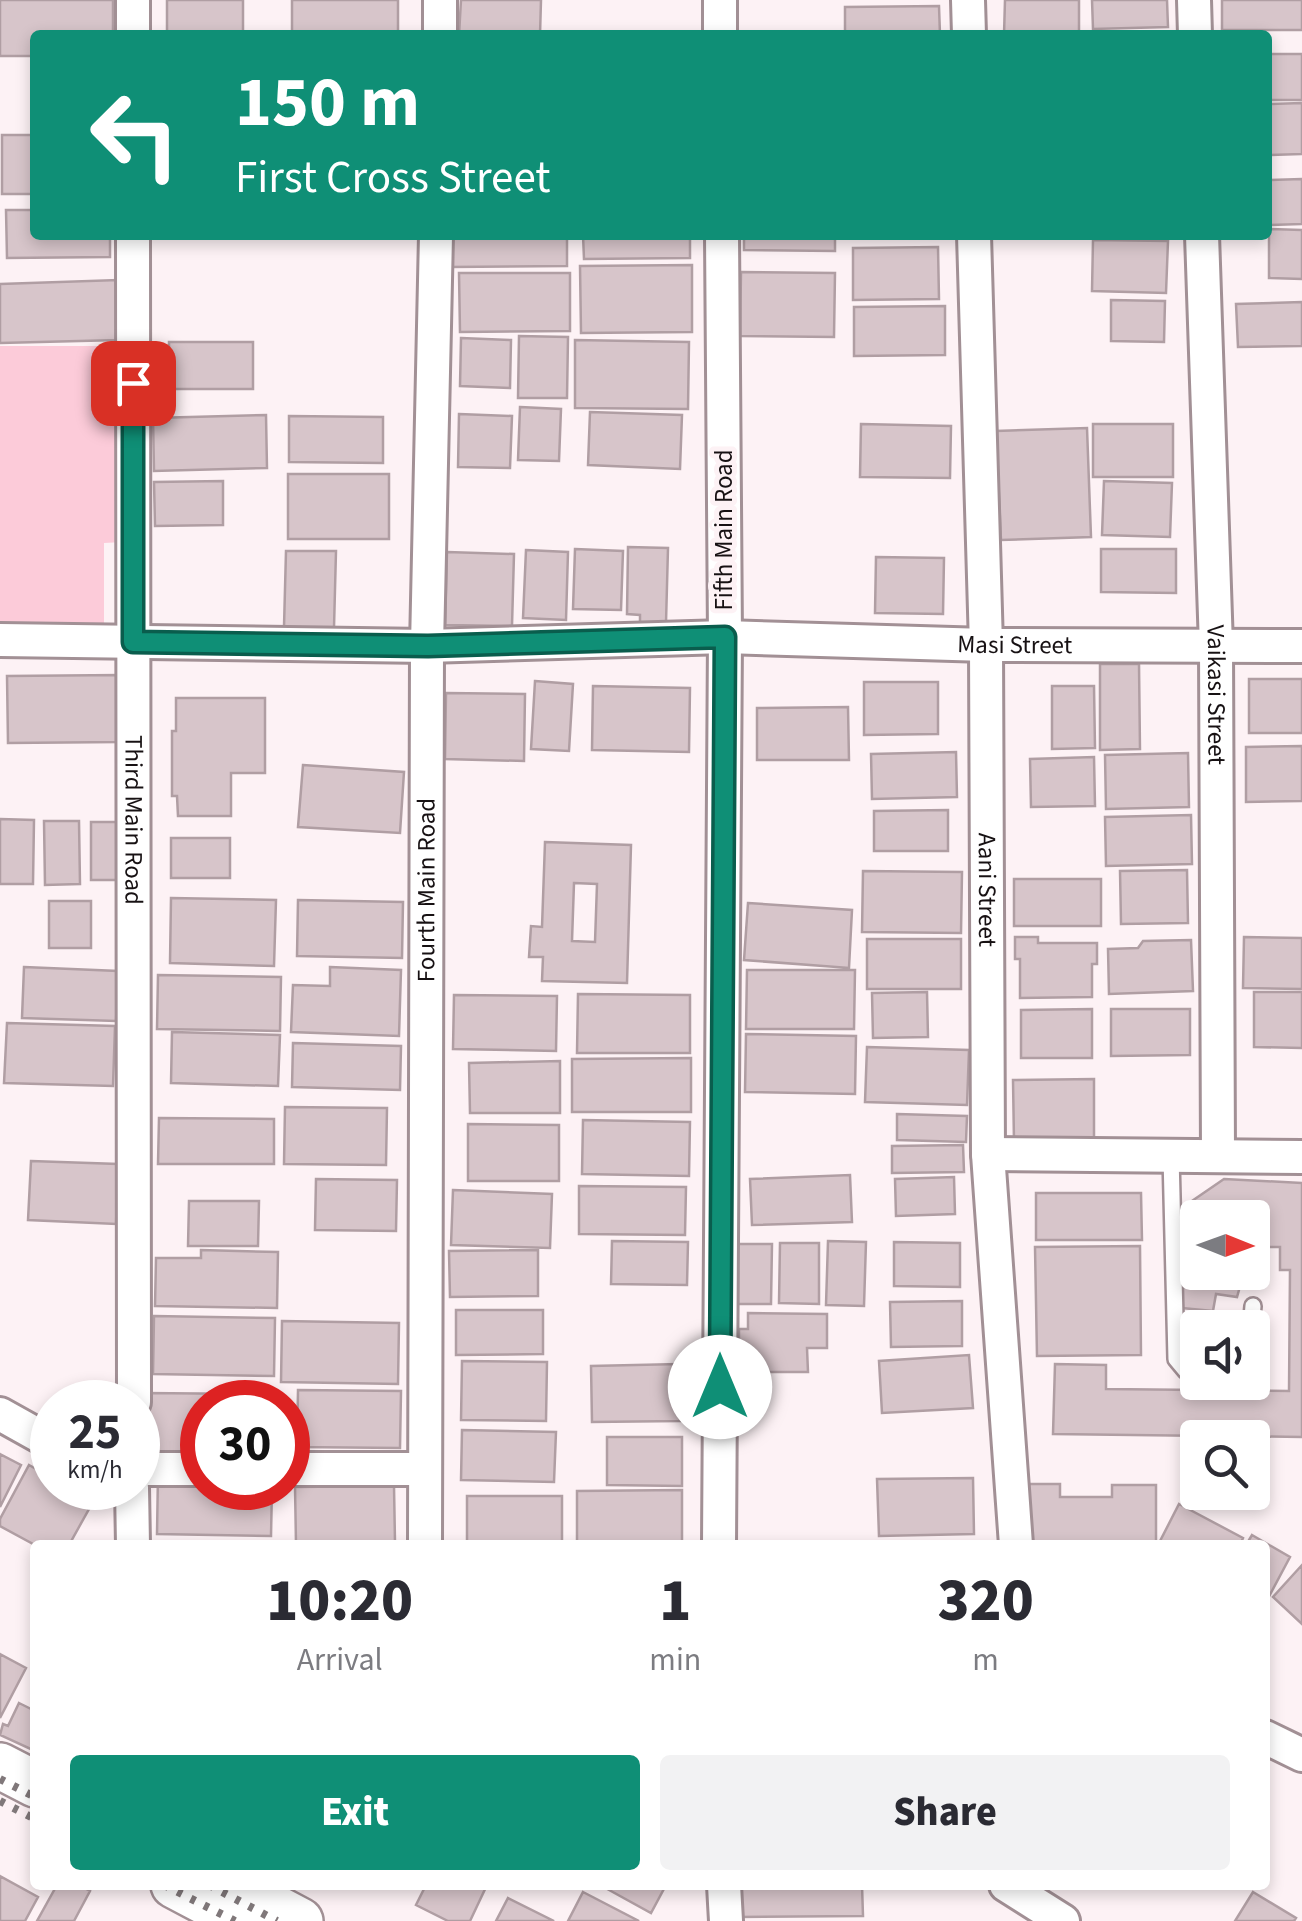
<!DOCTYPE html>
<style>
body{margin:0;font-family:"Source Sans 3",sans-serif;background:#f2f2f3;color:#2b2b33;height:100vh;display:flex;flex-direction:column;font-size:38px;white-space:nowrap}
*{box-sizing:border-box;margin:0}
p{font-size:32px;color:#7c7c81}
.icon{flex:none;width:55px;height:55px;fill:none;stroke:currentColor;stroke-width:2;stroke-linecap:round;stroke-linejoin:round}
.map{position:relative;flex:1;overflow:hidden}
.sheet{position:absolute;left:30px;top:1540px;width:1240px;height:350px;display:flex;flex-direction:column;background:#fff;border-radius:10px;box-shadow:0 5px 15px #0003}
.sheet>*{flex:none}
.hud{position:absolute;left:30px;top:30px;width:1242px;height:210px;border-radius:10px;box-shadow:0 5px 15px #0003;background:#0f8f76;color:#fff;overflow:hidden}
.needle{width:65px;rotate:91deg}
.fabs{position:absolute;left:1180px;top:1200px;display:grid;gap:20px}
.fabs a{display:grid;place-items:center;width:90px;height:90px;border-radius:10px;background:#fff;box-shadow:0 5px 15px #0003;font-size:50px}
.speed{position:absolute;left:30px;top:1380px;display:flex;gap:20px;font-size:50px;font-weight:700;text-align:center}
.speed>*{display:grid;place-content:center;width:130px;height:130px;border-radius:50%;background:#fff;box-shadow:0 5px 15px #0003;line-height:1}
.speed small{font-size:25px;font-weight:400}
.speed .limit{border:15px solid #d22;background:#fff;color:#111}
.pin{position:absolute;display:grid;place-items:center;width:85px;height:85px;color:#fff;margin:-42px;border-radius:20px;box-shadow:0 5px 15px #0006}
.me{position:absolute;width:110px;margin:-55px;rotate:0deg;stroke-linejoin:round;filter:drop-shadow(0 0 8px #0008)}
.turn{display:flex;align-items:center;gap:35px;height:210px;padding:0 40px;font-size:45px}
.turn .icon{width:130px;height:130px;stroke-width:2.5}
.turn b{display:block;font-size:70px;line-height:85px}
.eta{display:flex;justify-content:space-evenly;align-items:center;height:170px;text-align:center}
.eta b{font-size:60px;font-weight:800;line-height:70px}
.button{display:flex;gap:20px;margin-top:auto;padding:20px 40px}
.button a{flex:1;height:115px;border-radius:10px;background:#0f8f76;color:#fff;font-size:40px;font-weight:800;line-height:115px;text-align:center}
.button a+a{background:#f2f2f3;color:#2b2b33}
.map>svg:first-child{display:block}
.green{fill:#fccbd9}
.building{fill:#d7c5ca;stroke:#b09ea3;stroke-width:2.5;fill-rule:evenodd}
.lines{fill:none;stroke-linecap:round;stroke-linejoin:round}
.service-casing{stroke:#a29095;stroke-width:20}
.minor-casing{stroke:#a29095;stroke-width:38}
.secondary-casing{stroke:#a29095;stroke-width:50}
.service{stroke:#fff;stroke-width:15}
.minor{stroke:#fff;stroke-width:32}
.secondary{stroke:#fff;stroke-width:45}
.rail{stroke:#80787a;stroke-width:8;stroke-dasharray:5 10;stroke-linecap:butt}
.route-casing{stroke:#0a5d4d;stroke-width:25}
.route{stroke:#0f8f76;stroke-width:18}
.labels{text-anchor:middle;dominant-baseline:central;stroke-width:10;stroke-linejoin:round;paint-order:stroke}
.street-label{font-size:25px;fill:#171113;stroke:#fdf2f5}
</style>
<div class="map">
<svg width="1302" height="1921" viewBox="0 0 1302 1921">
<rect width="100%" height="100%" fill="#fdf2f5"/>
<!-- green -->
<path class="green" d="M0,346h123v196l-19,1v81h-104z"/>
<!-- building -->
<path class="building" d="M0,0h113v35h-78v21h-35z
M167,0h76v35h-76z
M292,0h106v35h-106z
M461,0h80l-1,35h-81z
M1005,0h74v35h-75z
M1092,0h75l1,27 -75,2z
M1222,0h80v30h-80z
M939,6l1,29h-95v-28z
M1268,54h34v46h-34z
M1302,103v51l-34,1v-51z
M2,135h33v59h-33z
M1302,179v45l-34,1v-45z
M6,210h29v25h75v22l-103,1z
M1269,229l33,1v49l-33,-1z
M450,235h117v31l-117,1z
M583,235h107v23l-106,1z
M744,235h91v16l-91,-1z
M1093,240l75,1 -2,52 -74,-2z
M938,247l1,52 -86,1v-52z
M692,265v67l-111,1 -1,-67z
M741,272l94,1 -1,64 -94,-1z
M459,273h111v58l-110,1z
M118,280l1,60 -119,3v-59z
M1111,300l54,1 -1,41 -53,-1z
M1302,302v44l-64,1 -2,-43z
M945,306v49l-91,1v-49z
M519,336l49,1 -1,61h-49z
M461,338l50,2 -1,48 -50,-2z
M575,340l114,2 -1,67 -113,-1z
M169,342h84v47h-84z
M520,407l41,2 -2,52 -41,-1z
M590,412l92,3 -2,54 -92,-4z
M459,414l53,2 -2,52 -52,-1z
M266,415l1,53 -113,3 -1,-53z
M289,416l94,1v46l-94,-1z
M861,424l90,2 -1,52 -90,-1z
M1093,424h80v53h-80z
M1087,428l4,109 -90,3 -5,-109z
M288,474h101v65h-101z
M223,481v44l-68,1 -1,-44z
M1104,481l68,2 -2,54 -68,-2z
M628,547l40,1 -2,75h-26v-8l-13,-1z
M575,549l48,2 -2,59 -48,-1z
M1101,549h75v44l-75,-1z
M526,550l42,2 -2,68 -43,-2z
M286,551h50l-2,77 -50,-1z
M447,552l67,2 -2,72 -67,-1z
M876,557l68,1 -1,56 -68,-1z
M1100,664h39l1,85 -40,1z
M120,675v67l-112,1 -1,-67z
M1249,679h53v54h-53z
M535,681l38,3 -4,67 -38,-2z
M864,682h74v52l-74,1z
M593,686l97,2 -1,64 -97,-2z
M1052,686h42l1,62 -43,1z
M446,693l79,1 -1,67 -79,-2z
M176,698h89v75h-34v43h-53l-1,-20h-5v-65h4z
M848,707l1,53h-92v-52z
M1302,746v55l-56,1v-55z
M956,752l1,45 -85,2 -1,-45z
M1188,753l1,54 -83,2 -1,-54z
M1094,757l1,49 -64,1 -1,-48z
M303,765l101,7 -4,61 -102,-6z
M948,810v41h-74v-40z
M1191,815l1,49 -86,2 -1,-49z
M0,819l34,1 -1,64h-33z
M44,821h35l1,63 -35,1z
M91,822h39l-1,58h-38z
M171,838h59v40h-59z
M545,842l86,3 -4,138 -85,-2 1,-24h-14l2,-31 11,1zM574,883l23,1 -2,58 -23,-1z
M1187,870l1,53 -67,1 -1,-53z
M863,871l99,1 -1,61 -99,-1z
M1014,879h87v47h-87z
M171,898l105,2 -2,66 -104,-3z
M298,900l105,2 -1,56 -105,-2z
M49,901h42v47h-42z
M748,903l104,7 -3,58 -105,-8z
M1015,937h23v6h59v21h-5v33l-72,1v-39h-5z
M1244,937l58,1v51l-59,-1z
M867,939h94v50h-94z
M1191,940l2,51 -84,3 -1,-45 30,-1 5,-7z
M24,967l94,4 -2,50 -94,-3z
M330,967l71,3 -2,66 -108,-4 2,-47 37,1z
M747,970h108l-1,59h-108z
M158,975l123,2 -1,54 -123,-2z
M927,992l1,45 -55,1 -1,-45z
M1254,992h48v56l-48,-1z
M578,994l112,1v58h-113z
M454,995l103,1 -1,55 -103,-2z
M1092,1009v49h-71v-48z
M1111,1009h79v46l-79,1z
M7,1023l108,3 -2,60 -109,-3z
M172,1032l108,3 -2,51 -107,-3z
M746,1034l110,2 -1,58 -110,-2z
M293,1043l108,3 -1,44 -108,-3z
M867,1047l102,3 -2,55 -102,-3z
M691,1058v54h-119v-53z
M560,1061v52h-90l-1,-50z
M1094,1079v62l-80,1 -1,-62z
M285,1107l102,1 -1,57 -102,-1z
M897,1114l70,2 -1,26 -69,-2z
M159,1118l115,1v45h-116z
M583,1120l107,2 -1,54 -107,-2z
M468,1124l91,1v56h-91z
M963,1145l1,27 -72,1v-27z
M31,1161l87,3 -2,60 -88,-4z
M850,1175l2,47 -100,3 -2,-46z
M954,1177l1,37 -59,2 -1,-37z
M316,1179l81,1 -1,51 -81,-1z
M1224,1179l78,4v254l-249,-3 2,-70 51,1v24l183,2 1,-121h-10v-23h-24v23h-4v-52h-54v54h46l-7,25 -21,-3 -3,17 -31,-3 -4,-65 11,-40z
M579,1186l107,1 -1,48 -106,-1z
M453,1190l99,4 -2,54 -99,-3z
M1036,1193h105l1,47h-106z
M189,1201h70l-1,45h-70z
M612,1241l76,1 -1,43 -76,-1z
M828,1241l38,1 -2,64 -38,-1z
M894,1242l66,1v44l-66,-1z
M780,1243h39v61l-40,-1z
M736,1244h36l-1,60h-35z
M1140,1246l1,109 -104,1 -2,-109z
M201,1250l77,2 -1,56 -122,-2 1,-48h45z
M538,1250v46l-88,1 -1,-46z
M962,1301v45l-71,1 -1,-45z
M456,1310h87v44l-87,1z
M748,1313l79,1v34h-20l1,24h-44l-1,-10 -24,-1v-32h9z
M154,1316l121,2 -1,58 -121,-2z
M282,1321l117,2 -1,61 -117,-2z
M969,1355l4,53 -91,5 -3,-52z
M462,1361l85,1 -1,59 -85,-1z
M679,1364l1,57 -88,1 -1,-56z
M298,1390l103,1 -1,57 -103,-1z
M143,1393l124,1v8h-65v60l-59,-1z
M462,1430l94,2 -2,50 -93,-2z
M607,1437h75v49l-75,-1z
M0,1454l21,11 -21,42z
M29,1465l23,13v10h18l24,12 -25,45h-34l-35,-19v-7z
M158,1474h44v14h70l-1,48 -114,-2z
M973,1478l1,56 -95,2 -2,-57z
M1024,1484h36v13h52v-12h44v57l-132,3z
M394,1486l1,56 -99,2 -1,-57z
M682,1490v54h-105v-53z
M467,1496h95v49h-95z
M1179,1504l64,34 -3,7h-82z
M1252,1535l38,22 -25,47v-59h-19z
M1302,1565v59l-29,-27z
M0,1654l26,14 -26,50z
M19,1703l16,8v40l-35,-16 3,-11 5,2z
M0,1876l38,21 -13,24h-25z
M57,1885h22l11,6 -16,30h-37z
M426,1885h61l-17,36h-22l-32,-16z
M600,1885h66l-15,28z
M739,1885h123l1,31 -124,1z
M583,1892l56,29h-71z
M1253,1892l43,26 -2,3h-59z
M508,1898l46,23h-58z"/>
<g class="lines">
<!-- service casing -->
<g class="service-casing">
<path id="service" d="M1171,1156l5,203 10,12 12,4
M1251,1328l2,-22"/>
</g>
<!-- minor casing -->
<g class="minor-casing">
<g id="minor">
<path d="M133,0v35"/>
<path d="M720,0v35"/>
<path d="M968,0l1,35"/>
<path d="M1194,0l1,35"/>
<path d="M440,35v-35"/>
<path id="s1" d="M133,235l1,1167"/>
<path id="s2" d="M974,235l12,410 2,509 28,391"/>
<path id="s3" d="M1202,235l14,411 2,510"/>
<path id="s4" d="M0,640l427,6 298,-9 261,8 316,1"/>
<path d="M988,1154l314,3"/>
<path d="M0,1414l52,29"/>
<path d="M138,1469h64"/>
<path d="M288,1469h136"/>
<path d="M132,1488l1,57"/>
<path id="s5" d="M425,1545l2,-899 9,-411"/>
<path d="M719,1545l6,-908 -3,-402"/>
<path d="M1265,1737l37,18"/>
<path d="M724,1885l2,36"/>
<path d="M1006,1885l57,36"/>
</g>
</g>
<!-- secondary casing -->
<g class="secondary-casing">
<path id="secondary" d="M0,1766l35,18
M174,1885l68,36
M232,1885l68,36"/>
</g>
<!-- service -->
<use href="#service" class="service"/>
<!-- minor -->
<use href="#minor" class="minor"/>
<!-- secondary -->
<use href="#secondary" class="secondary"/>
<!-- rail -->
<path class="rail" d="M0,1779l35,18
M0,1801l35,18
M164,1885l71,36
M209,1885l68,36"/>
</g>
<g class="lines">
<!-- route casing -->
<g class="route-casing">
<path id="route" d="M133,383v259l295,4 297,-9 -5,750"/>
</g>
<!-- route -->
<use href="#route" class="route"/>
</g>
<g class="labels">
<!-- street labels -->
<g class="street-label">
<text transform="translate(724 530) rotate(-90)">Fifth Main Road</text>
<text stroke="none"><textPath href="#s4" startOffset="1015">Masi Street</textPath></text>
<text stroke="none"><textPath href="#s3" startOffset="460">Vaikasi Street</textPath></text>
<text stroke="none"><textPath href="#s1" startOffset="585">Third Main Road</textPath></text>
<text stroke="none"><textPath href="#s5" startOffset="655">Fourth Main Road</textPath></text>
<text stroke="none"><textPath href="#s2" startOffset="655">Aani Street</textPath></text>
</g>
</g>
</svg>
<div class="fabs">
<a><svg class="needle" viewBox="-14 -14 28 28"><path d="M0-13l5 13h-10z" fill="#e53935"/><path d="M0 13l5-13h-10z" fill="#7c7c81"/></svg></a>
<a><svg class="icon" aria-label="sound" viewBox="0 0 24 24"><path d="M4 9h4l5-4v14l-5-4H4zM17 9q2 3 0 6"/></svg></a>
<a><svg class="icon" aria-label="search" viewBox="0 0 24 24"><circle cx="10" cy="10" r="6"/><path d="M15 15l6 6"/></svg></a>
</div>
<div class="speed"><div>25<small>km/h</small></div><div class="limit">30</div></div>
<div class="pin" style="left:133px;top:383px;background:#d93025"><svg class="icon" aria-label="arrive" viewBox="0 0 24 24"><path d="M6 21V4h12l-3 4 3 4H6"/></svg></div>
<svg class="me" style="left:720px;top:1387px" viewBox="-20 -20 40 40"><circle r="19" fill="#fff"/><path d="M0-13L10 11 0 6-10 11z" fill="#0f8f76"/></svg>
<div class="hud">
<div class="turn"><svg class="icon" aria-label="left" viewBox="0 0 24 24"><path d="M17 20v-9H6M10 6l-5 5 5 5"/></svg><div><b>150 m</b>First Cross Street</div></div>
</div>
<section class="sheet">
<div class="eta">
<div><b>10:20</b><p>Arrival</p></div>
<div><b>1</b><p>min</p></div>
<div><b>320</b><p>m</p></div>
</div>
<div class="button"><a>Exit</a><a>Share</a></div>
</section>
</div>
